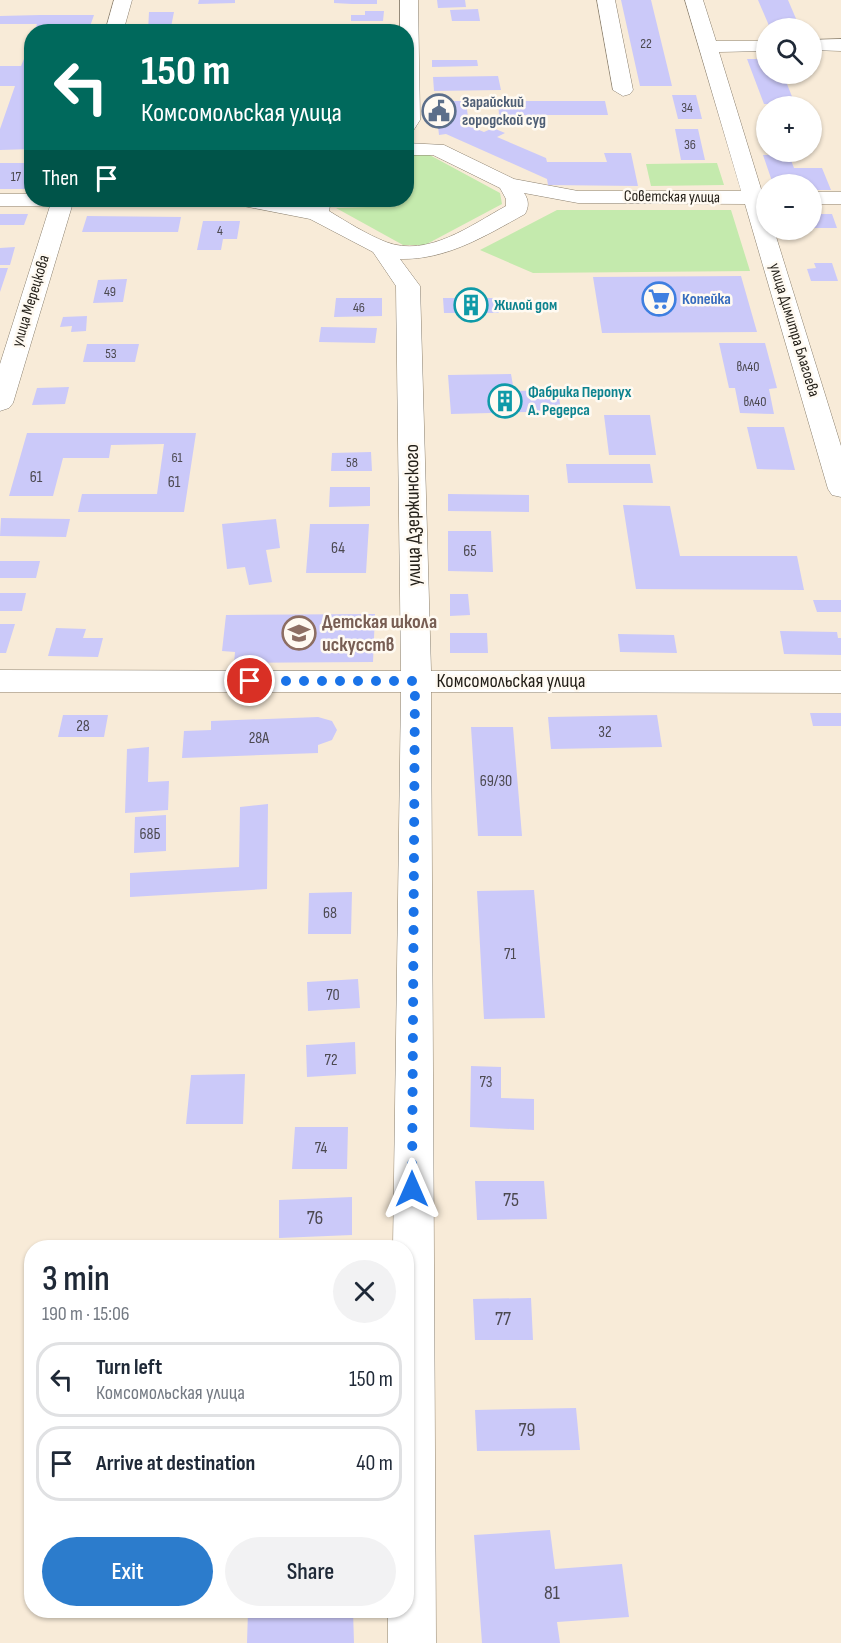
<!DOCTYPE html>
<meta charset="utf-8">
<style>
body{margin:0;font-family:"Sofia Sans Condensed",sans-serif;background:#f2f2f3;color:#1f2937;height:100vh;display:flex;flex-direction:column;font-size:22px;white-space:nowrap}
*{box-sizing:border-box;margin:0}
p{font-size:20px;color:#747a83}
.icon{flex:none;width:33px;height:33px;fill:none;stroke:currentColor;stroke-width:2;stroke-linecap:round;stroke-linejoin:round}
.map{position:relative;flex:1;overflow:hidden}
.details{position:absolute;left:24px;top:1240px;width:390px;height:378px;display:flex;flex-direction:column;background:#fff;border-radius:24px;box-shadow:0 2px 4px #0004}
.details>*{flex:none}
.top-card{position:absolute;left:24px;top:24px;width:390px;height:183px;border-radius:24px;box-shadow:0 2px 4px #0004;background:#00695c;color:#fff;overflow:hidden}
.tools{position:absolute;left:756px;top:18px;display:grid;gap:12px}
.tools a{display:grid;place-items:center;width:66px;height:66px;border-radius:50%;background:#fff;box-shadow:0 2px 4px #0004;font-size:30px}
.pin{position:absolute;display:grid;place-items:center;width:51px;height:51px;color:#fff;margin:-26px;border:3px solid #fff;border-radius:50%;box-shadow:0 2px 6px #0007}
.me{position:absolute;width:66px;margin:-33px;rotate:0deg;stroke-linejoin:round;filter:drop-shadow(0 0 4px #0008)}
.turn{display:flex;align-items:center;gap:21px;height:126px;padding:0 18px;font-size:27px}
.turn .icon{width:78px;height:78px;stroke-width:2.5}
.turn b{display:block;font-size:42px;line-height:51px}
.then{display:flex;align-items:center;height:57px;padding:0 18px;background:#0003;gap:12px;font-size:22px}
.round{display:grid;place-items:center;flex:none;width:63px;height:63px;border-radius:32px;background:#f2f2f3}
.summary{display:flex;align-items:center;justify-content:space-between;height:102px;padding:0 18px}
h1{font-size:36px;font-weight:600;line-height:45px}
.cta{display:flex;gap:12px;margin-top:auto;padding:12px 18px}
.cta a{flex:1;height:69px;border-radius:36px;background:#2c7ccc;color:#fff;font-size:24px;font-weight:600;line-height:69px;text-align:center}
.cta a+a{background:#f2f2f3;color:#1f2937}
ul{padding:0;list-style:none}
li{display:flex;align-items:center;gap:18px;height:75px;margin:0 12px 9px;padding:0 6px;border:3px solid #e0e1e3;border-radius:24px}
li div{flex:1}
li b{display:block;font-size:22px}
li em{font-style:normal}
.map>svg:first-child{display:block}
.green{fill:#c4eaad}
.building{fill:#cbc9f9}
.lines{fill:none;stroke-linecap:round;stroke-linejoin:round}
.minor-casing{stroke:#8b806f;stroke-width:1}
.minor{fill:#fff;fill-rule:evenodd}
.route{stroke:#1a73e8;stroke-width:10;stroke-dasharray:0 18}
.labels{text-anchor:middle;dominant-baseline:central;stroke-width:5;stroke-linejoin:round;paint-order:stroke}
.far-number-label{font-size:14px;fill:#4c4950}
.far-service-label{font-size:16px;font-weight:bold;fill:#4e5e75;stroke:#fffaf2;text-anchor:start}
.far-street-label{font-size:16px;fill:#221e17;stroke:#fffaf2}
.far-shop-label{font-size:16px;font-weight:bold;fill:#366cbe;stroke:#fffaf2;text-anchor:start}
.far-culture-label{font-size:16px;font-weight:bold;fill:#0d838f;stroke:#fffaf2;text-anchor:start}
.number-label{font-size:16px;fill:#4c4950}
.street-label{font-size:20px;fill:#221e17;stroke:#fffaf2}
.education-label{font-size:20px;font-weight:bold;fill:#785e54;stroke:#fffaf2;text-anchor:start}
.near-number-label{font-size:20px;fill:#4c4950}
</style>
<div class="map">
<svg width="841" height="1643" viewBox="0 0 841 1643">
<rect width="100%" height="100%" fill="#f8ebd8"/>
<!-- green -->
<path class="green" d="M407,153h19l74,40 2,11 -77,41h-22l-67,-37 62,-2v-6h8z
M717,163l7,22 -73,1 -5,-22z
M557,210h174l19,61 -217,2 -53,-23z"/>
<!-- building -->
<path class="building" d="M199,0h36v3l-37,1z
M334,0h43v4h-25l-18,-1z
M437,0h28l1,7 -28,1z
M621,0h30l21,86h-32z
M758,0h30l12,28h-30z
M478,9l2,12h-28l-2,-11z
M365,11h19l-1,10h-32v-6h14z
M149,12h25l-4,20h-22z
M40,15h54l-6,17h-54l3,-8h-37v-8z
M32,40v109l-32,1v-21l15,-43h-15v-20h21z
M747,59h19v15h17l12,30h-31z
M432,60h45l1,6 -46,1z
M498,76l3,14 -67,1 -1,-14z
M672,95h24l6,24h-24z
M435,101h31l3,25 15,6 9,-4 12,5 -8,4 49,21 1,4h60l-3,-9h27l7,33 -90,-1 -1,-6 -101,-45 -7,1z
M498,101h107l3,14h-109z
M675,129h23l7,31h-24z
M763,155h26l5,13h28l9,22h-19v-6h-39z
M0,163h32v26h-32z
M0,214h28l-4,11h-24z
M812,214h20l5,14h-25z
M87,216l94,1 -3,15h-96z
M203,221h37l-3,18h-14l-2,11h-24z
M15,247l-5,18h-10v-17z
M814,263h18l6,18h-27l-4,-12 9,-1z
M0,268h8l-8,24z
M741,276l16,56 -155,1 -9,-56z
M127,279l-4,23 -30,1 5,-23z
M336,298h46v18l-48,1z
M443,298h55l1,15h-55z
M87,316l-1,15 -15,1 1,-6 -12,1 3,-10z
M321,327l56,1 -2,15 -56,-1z
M719,343h46l12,45 -8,1 5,25 -34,-1 -5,-25h-6z
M87,344h52l-4,18h-52z
M511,374l3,17 44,-1 3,21 -110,3 -3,-39z
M69,387l-4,17 -33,1 5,-17z
M604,415h46l6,40h-47z
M747,427h37l11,43 -38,-1z
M27,433h169l-12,79h-106l4,-18h75l7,-50 -53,1 -2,13h-46l-10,38h-44z
M371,452l1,19h-41l1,-18z
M566,464h84l3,19h-85z
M330,487h40v19l-41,1z
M448,494l81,1v17l-81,-1z
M623,505l47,1 10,50h117l7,34 -168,-1z
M1,518l69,1 -4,18 -66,-1z
M276,519l4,29 -14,2 6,32 -23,3 -4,-18 -18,2 -5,-45z
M310,524h59l-3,49h-60z
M448,531h43l2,41 -45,-1z
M0,561h40l-4,17h-36z
M0,593h26l-4,18h-22z
M450,594h18l2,21 -20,1z
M813,600h28v12h-24z
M375,614l-2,48 -139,1 1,-11 -13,-1 4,-36z
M0,624h15l-9,29h-6z
M56,628l30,1 -3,9h20l-5,19 -50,-1z
M780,631l57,1 1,6h3v17l-57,-1z
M450,633h37l1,20h-38z
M618,634l56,1 3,18 -57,-1z
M810,713h31v13h-28z
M63,715h45l-4,22h-46z
M657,715l5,32 -111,2 -3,-32z
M318,717l14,4 5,9 -5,10 -14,5v8l-136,5 2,-27 27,-1v-9z
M471,727h42l9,109h-44z
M149,747l-1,35 21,-1 -1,29 -43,3 2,-64z
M268,804l-1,85 -137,8v-24l109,-6 1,-60z
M166,815v36l-32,2 1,-36z
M534,890l11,128 -61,1 -7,-128z
M352,892l-1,42h-43l1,-41z
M358,979l2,29 -52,3 -1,-29z
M355,1042l1,32 -49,3 -1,-32z
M471,1066l30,1v31l33,1v31l-64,-3z
M245,1074l-2,50h-57l5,-49z
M295,1127h53l-1,42h-55z
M475,1181h69l3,38 -70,1z
M352,1197v38l-73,3v-38z
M531,1298l2,42h-58l-2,-41z
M576,1408l4,42 -103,1 -2,-41z
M550,1530l5,39 67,-5 7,53 -72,5 3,21h-78l-8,-108z
M248,1611h105l1,32h-107z"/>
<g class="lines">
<!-- minor casing -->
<g class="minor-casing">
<path id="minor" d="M114,0h18l-9,32h-18z
M400,0h18l2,120 -7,11 -7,2v-101h-6z
M597,0h18l18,90 -3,4 -7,2 -10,-6z
M685,0h18l13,41h50v10l-47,1 43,140h4v38h8l67,216v51l-9,-2 -4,-6 -83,-285 -167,-1 -54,-10c5,7 5,14 1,21 -40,22 -78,46 -125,45l20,27 11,385h410v22l-410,-1 5,951h-48v-32h18v-363h-13l8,-556h-401v-22l401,1 -5,-385 -23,-34 -63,-33 -72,-14 -3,-5h41l33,6 2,-6h20l-2,11c18,11 37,23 57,31 42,16 85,-17 120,-36v-7l-6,-11 -67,-33h-27v-12l38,2 70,34 64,12h163z
M841,39v12l-29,-1v-10z
M812,192h29v12h-29z
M0,194h32v6h56l-3,5 -13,1 -59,197 -4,5 -9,3v-47l50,-158h-50z"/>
</g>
<!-- minor -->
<use href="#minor" class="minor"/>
</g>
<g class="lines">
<!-- route -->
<path class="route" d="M250,681h165l-3,508"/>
</g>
<!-- icons -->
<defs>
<g id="civic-ring" transform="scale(1.725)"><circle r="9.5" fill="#fffaf2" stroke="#5c6f8a" stroke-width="1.5"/><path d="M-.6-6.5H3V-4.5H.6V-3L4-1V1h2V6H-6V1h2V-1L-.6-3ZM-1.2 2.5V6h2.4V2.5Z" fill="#5c6f8a"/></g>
<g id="supermarket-ring" transform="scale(1.725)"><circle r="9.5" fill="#fffaf2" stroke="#3f7fe0" stroke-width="1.5"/><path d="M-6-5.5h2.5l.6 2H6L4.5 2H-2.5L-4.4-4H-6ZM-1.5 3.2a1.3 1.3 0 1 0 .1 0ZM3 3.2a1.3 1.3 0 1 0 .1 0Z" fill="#3f7fe0"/></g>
<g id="building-ring" transform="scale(1.725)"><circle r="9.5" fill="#fffaf2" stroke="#0f9aa8" stroke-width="1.5"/><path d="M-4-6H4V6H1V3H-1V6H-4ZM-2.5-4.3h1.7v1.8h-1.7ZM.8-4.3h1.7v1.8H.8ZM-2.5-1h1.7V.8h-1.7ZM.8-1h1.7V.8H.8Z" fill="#0f9aa8"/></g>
<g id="school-ring" transform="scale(1.725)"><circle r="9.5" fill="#fffaf2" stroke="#8d6e63" stroke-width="1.5"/><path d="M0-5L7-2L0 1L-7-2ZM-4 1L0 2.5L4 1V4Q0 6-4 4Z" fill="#8d6e63"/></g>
</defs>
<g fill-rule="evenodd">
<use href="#civic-ring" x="439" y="111"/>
<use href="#supermarket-ring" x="659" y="299"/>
<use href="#building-ring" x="471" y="305"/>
<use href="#building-ring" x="505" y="401"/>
<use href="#school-ring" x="299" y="633"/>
</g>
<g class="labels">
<!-- far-number labels -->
<g class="far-number-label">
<text x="646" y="43">22</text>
<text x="687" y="107">34</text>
<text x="690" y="144">36</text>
<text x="16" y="176">17</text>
<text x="220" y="230">4</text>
<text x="110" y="291">49</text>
<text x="359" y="307">46</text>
<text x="111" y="353">53</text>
<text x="748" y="366">вл40</text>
<text x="755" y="401">вл40</text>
<text x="177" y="457">61</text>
<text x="352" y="462">58</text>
</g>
<!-- far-service labels -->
<g class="far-service-label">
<text x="462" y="102">Зарайский<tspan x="462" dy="18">городской суд</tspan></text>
</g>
<!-- far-street labels -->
<g class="far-street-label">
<text transform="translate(672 197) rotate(1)">Советская улица</text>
<text transform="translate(31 301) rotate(-73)">улица Мерецкова</text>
<text transform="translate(794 330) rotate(73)">улица Димитра Благоева</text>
</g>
<!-- far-shop labels -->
<g class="far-shop-label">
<text x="682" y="299">Копейка</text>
</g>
<!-- far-culture labels -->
<g class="far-culture-label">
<text x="494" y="305">Жилой дом</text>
<text x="528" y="392">Фабрика Перопух<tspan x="528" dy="18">А. Редерса</tspan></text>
</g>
<!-- number labels -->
<g class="number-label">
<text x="36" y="477">61</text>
<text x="174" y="482">61</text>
<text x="338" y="548">64</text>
<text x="470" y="551">65</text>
<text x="83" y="726">28</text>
<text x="605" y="732">32</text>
<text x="259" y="738">28А</text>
<text x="496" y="781">69/30</text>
<text x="150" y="834">68Б</text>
<text x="330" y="913">68</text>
<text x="510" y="954">71</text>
<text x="333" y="995">70</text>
<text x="331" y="1060">72</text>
<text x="486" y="1082">73</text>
<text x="321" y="1148">74</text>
</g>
<!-- street labels -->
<g class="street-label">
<text transform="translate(413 515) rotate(-91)">улица Дзержинского</text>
<text x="511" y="681">Комсомольская улица</text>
</g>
<!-- education labels -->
<g class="education-label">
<text x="322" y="622">Детская школа<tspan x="322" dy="23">искусств</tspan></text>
</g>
<!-- near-number labels -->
<g class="near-number-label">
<text x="511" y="1200">75</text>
<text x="315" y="1218">76</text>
<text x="503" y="1319">77</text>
<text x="527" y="1430">79</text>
<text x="552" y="1593">81</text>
</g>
</g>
</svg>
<div class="tools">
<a><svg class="icon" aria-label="search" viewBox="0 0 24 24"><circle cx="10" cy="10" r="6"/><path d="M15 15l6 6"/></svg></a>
<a>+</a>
<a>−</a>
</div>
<div class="pin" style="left:250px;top:681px;background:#d93025"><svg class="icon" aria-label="arrive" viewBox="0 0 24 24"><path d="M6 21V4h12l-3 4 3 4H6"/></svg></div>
<svg class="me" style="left:412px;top:1189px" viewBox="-20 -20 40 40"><path d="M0-17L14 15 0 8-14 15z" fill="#1a73e8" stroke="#fff" stroke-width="4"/></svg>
<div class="top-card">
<div class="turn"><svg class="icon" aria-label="left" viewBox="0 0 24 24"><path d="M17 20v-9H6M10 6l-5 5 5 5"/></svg><div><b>150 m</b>Комсомольская улица</div></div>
<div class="then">Then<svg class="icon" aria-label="arrive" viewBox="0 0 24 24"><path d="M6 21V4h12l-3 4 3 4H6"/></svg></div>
</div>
<section class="details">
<div class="summary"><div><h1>3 min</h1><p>190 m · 15:06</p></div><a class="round"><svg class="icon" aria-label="close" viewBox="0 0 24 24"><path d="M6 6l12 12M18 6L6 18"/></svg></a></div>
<ul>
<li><svg class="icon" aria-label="left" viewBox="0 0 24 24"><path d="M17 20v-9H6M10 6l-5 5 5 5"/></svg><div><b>Turn left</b><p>Комсомольская улица</p></div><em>150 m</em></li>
<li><svg class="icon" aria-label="arrive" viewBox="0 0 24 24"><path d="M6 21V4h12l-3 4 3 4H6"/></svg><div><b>Arrive at destination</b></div><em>40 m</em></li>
</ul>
<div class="cta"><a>Exit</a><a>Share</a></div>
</section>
</div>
